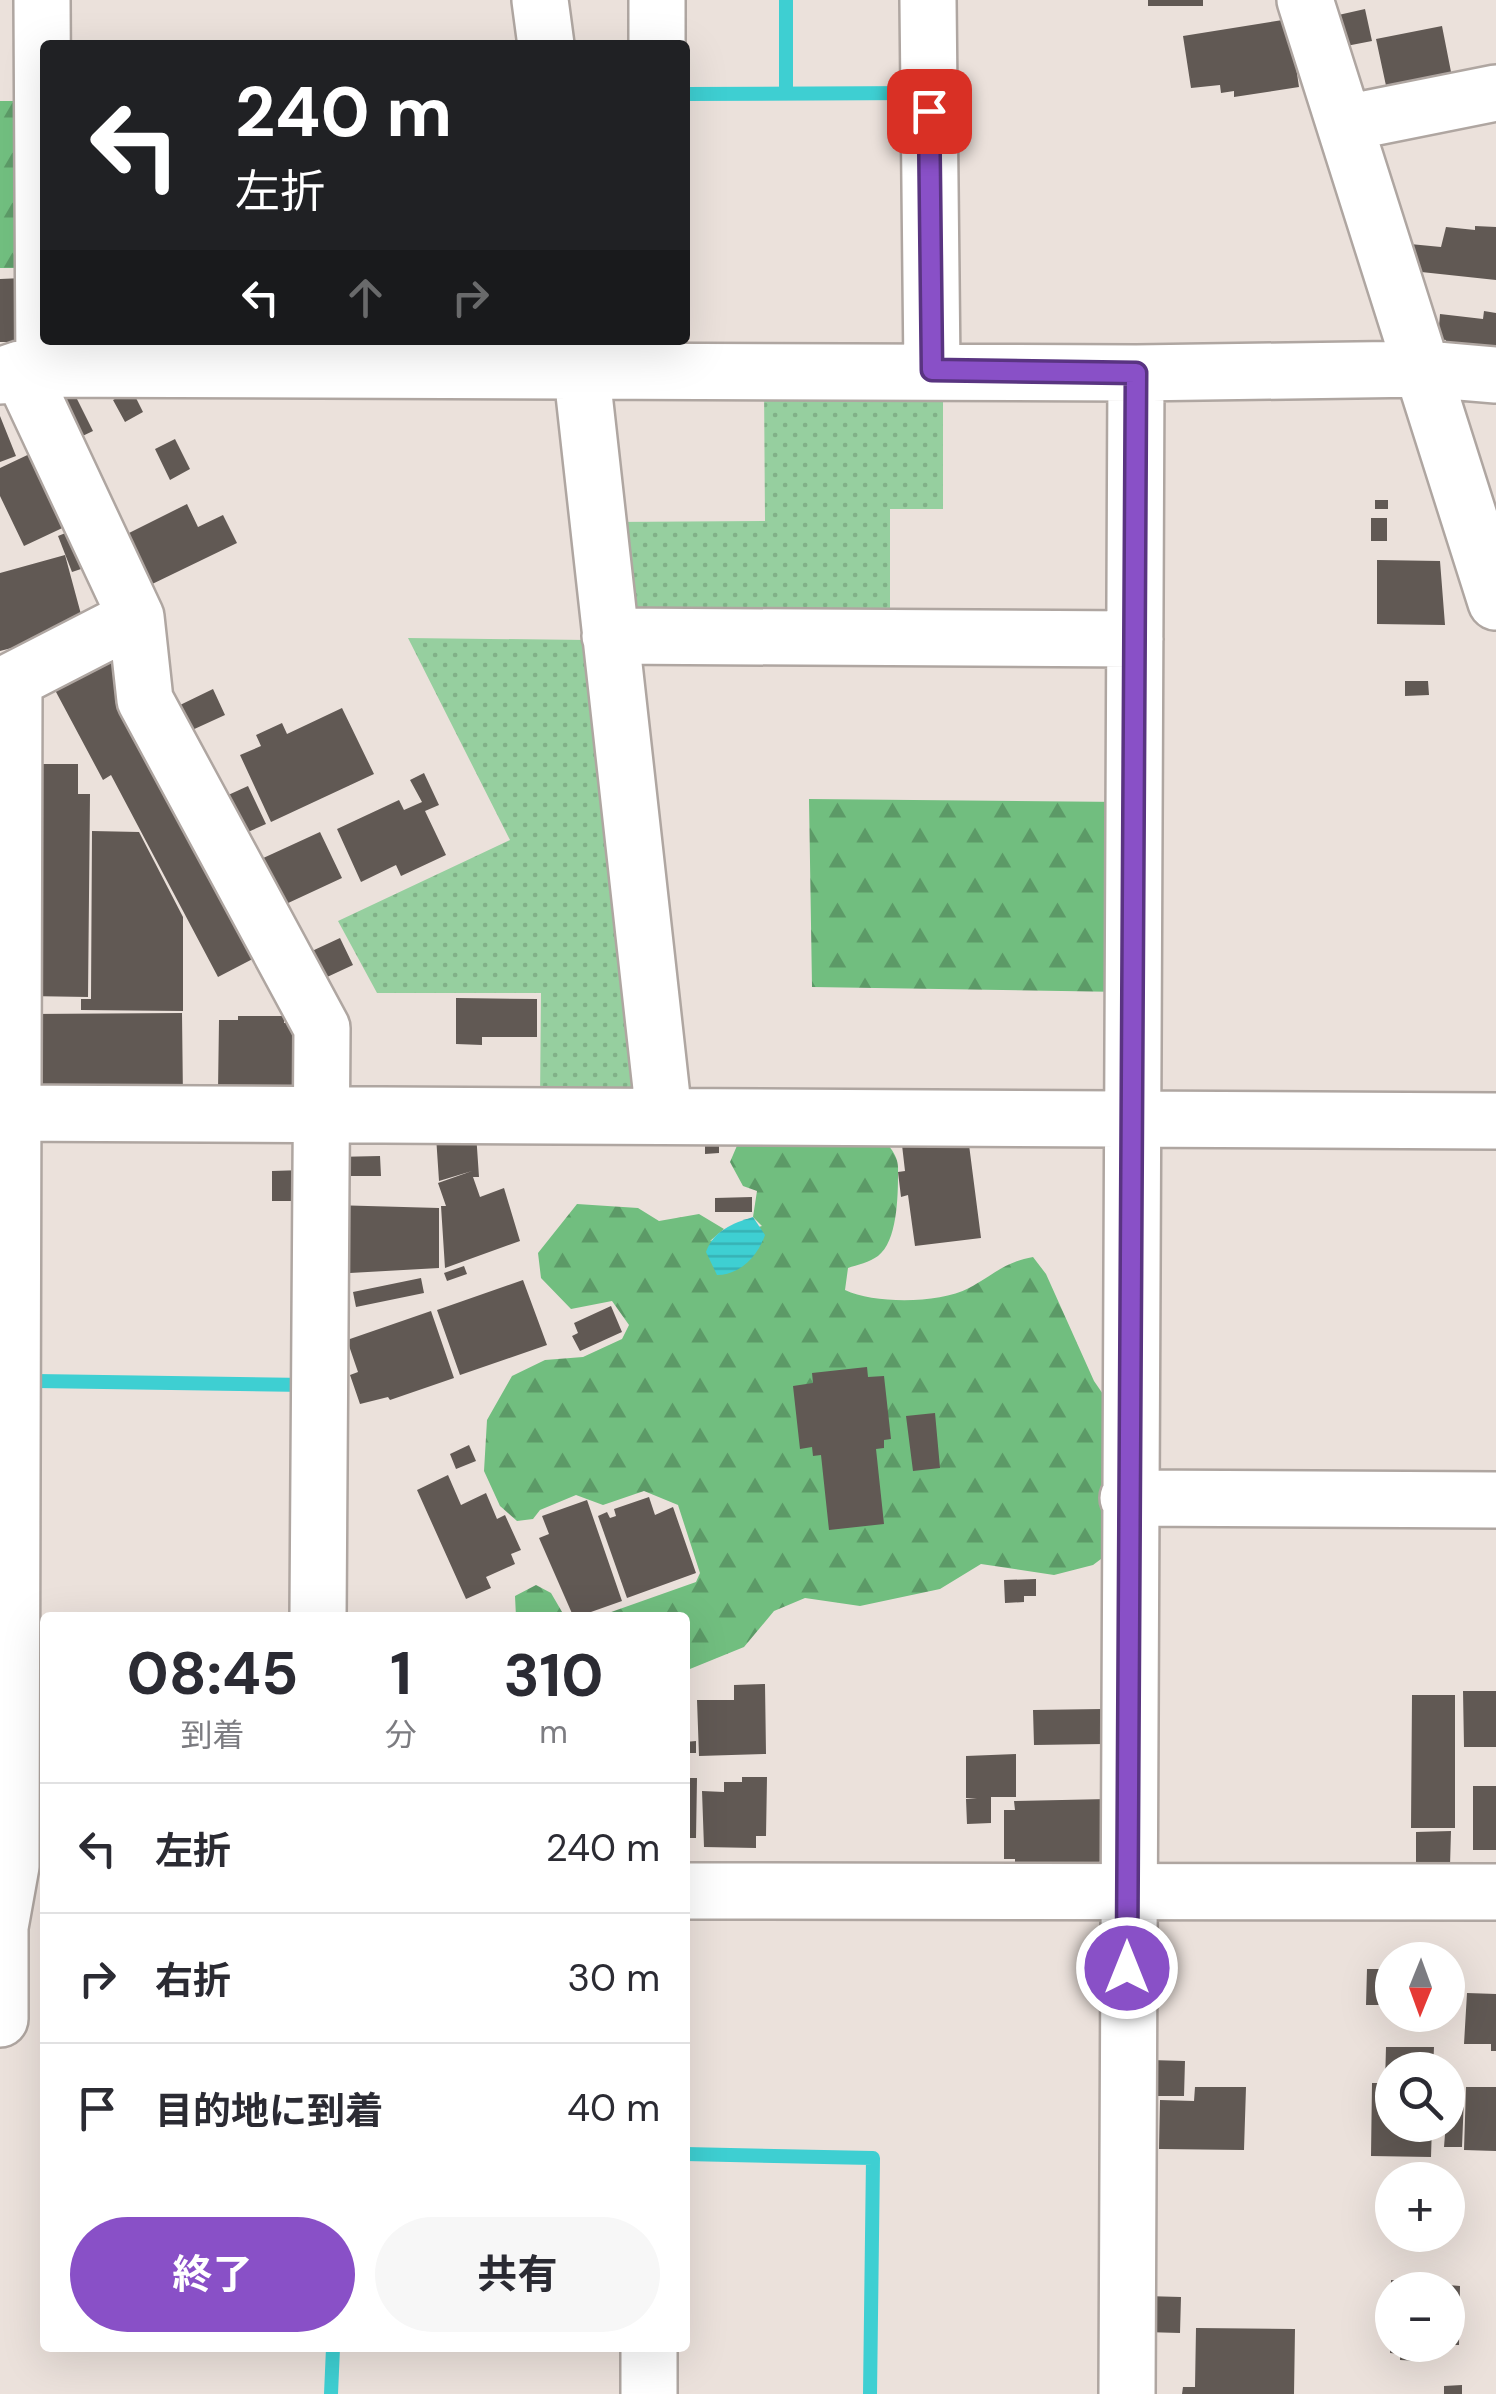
<!DOCTYPE html>
<html lang="ja">
<meta charset="utf-8">
<style>
body{margin:0;font-family:"DM Sans","Noto Sans JP",sans-serif;background:#f7f7f7;color:#2b2b33;height:100vh;display:flex;flex-direction:column;font-size:38px;white-space:nowrap}
*{box-sizing:border-box;margin:0}
p{font-size:32px;color:#7c7c81}
.icon{flex:none;width:55px;height:55px;fill:none;stroke:currentColor;stroke-width:2;stroke-linecap:round;stroke-linejoin:round}
.map{position:relative;flex:1;overflow:hidden}
.sheet{position:absolute;left:40px;top:1612px;width:650px;height:740px;display:flex;flex-direction:column;background:#fff;border-radius:10px;box-shadow:0 10px 40px #0002}
.sheet>*{flex:none}
.banner{position:absolute;left:40px;top:40px;width:650px;height:305px;border-radius:10px;box-shadow:0 10px 40px #0002;background:#202124;color:#fff;overflow:hidden}
.needle{width:65px;rotate:181deg}
.tools{position:absolute;left:1375px;top:1942px;display:grid;gap:20px}
.tools a{display:grid;place-items:center;width:90px;height:90px;border-radius:50%;background:#fff;box-shadow:0 10px 40px #0002;font-size:50px}
.pin{position:absolute;display:grid;place-items:center;width:85px;height:85px;color:#fff;margin:-42px;border-radius:20px;box-shadow:0 5px 15px #0006}
.me{position:absolute;width:110px;margin:-55px;rotate:0deg;stroke-linejoin:round;filter:drop-shadow(0 0 8px #0008)}
.turn{display:flex;align-items:center;gap:35px;height:210px;padding:0 30px;font-size:45px}
.turn .icon{width:130px;height:130px;stroke-width:2.5}
.turn b{display:block;font-size:70px;line-height:85px}
.lanes{display:flex;align-items:center;height:95px;padding:0 30px;background:#0003;justify-content:center;gap:50px;direction:ltr}
.lanes .off{opacity:.35}
.eta{display:flex;justify-content:space-evenly;align-items:center;height:170px;text-align:center}
.eta b{font-size:60px;font-weight:700;line-height:70px}
.primary-button{display:flex;gap:20px;margin-top:auto;padding:20px 30px}
.primary-button a{flex:1;height:115px;border-radius:60px;background:#8950c7;color:#fff;font-size:40px;font-weight:700;line-height:115px;text-align:center}
.primary-button a+a{background:#f7f7f7;color:#2b2b33}
ul{padding:0;list-style:none}
li{display:flex;align-items:center;gap:30px;height:130px;padding:0 30px;border-top:2px solid #e1e1e2}
li div{flex:1}
li b{display:block;font-size:38px}
li em{font-style:normal}
.map>svg:first-child{display:block}
.grass{fill:url(#grass-dots)}
.forest{fill:url(#forest-firs)}
.water{fill:url(#water-rules)}
.lines{fill:none;stroke-linecap:round;stroke-linejoin:round}
.stream{stroke:#3ecfd2;stroke-width:14}
.building{fill:#615954}
.minor-casing{stroke:#afa6a1;stroke-width:60}
.minor{stroke:#fff;stroke-width:55}
.route-casing{stroke:#593481;stroke-width:25}
.route{stroke:#8950c7;stroke-width:18}
</style>
<div class="map">
<svg width="1496" height="2394" viewBox="0 0 1496 2394">
<defs>
<pattern id="grass-dots" width="8" height="8" patternUnits="userSpaceOnUse" patternTransform="scale(2.5)"><rect width="8" height="8" fill="#96cf9f"/><path d="M2 2h.1M6 6h.1" fill="none" stroke="#81b188" stroke-width="1.8" stroke-linecap="round"/></pattern>
<pattern id="forest-firs" width="22" height="20" patternUnits="userSpaceOnUse" patternTransform="scale(2.5)"><rect width="22" height="20" fill="#71be7f"/><path d="M5 1l3.5 6h-7zM16 11l3.5 6h-7z" fill="#5c9a67"/></pattern>
<pattern id="water-rules" width="6" height="5" patternUnits="userSpaceOnUse" patternTransform="scale(2.5)"><rect width="6" height="5" fill="#3ecfd2"/><path d="M0 2.5h6" fill="none" stroke="#36b1b4"/></pattern>
</defs>
<rect width="100%" height="100%" fill="#ebe1db"/>
<!-- grass -->
<path class="grass" d="M764,384l179,2v123h-53v123h-262l-18,-110 155,-1z
M408,638l179,2 48,443 -12,18 -83,2 1,-110h-164l-39,-72 172,-81z"/>
<!-- forest -->
<path class="forest" d="M0,101h30l-2,167h-28z
M809,799l315,3 -1,190 -311,-5z
M878,1134c8,8 20,20 20,33 0,22 1,73 -20,89 -8,6 -21,9 -30,12l-3,22c30,14 93,14 124,-2 24,-13 36,-26 64,-31l13,17 48,107 22,32 -3,137 -20,15 -39,10 -73,-11 -41,25 -80,17 -55,-8 -31,13 -30,36 -59,24v-53l-88,-1 99,-35 4,-9 -22,-68 -34,-14 -41,14 -27,-10 -36,15 -7,9 -16,2 -17,-15 -16,-35 3,-51 25,-44 33,-16 38,-3 39,-18 7,-14 -17,-24 -41,8 -30,-31 -3,-25 39,-49 61,4 21,13 40,-7 25,15 -14,12 52,-15 -9,-9 4,-26 -14,-5 -13,-24 9,-21z
M536,1585l15,8 14,24h-49l-1,-21z"/>
<!-- water -->
<path class="water" d="M753,1217l12,18c-7,21 -25,40 -48,40l-11,-23c7,-21 27,-29 47,-35z"/>
<g class="lines">
<!-- stream -->
<path class="stream" d="M786,0v93
M685,94l234,-1
M36,1381l270,4
M685,2154l188,4 -3,236
M331,2394l2,-46"/>
</g>
<!-- building -->
<path class="building" d="M1148,0h55v6h-55z
M1365,9l7,32 -31,6 -7,-31z
M1289,19l10,68 -65,10v-6l-13,2 -1,-8 -29,3 -8,-52z
M1442,26l11,56 -65,13 -12,-56z
M1475,226l21,1v53l-84,-9 -2,-27 31,3 5,-20 29,3z
M23,278v64h-23v-63z
M1484,311l12,2v40l-51,-6 1,-7 -8,-1 2,-25 43,5z
M132,390l11,22 -18,10 -12,-22z
M73,391l20,40 -21,10 -20,-40z
M0,416l16,40 -16,6z
M175,439l15,30 -20,11 -15,-31z
M38,450l35,73 -49,23 -24,-50v-28z
M1375,500h13v9h-13z
M187,504l11,23 25,-12 14,28 -91,44 -25,-50z
M1371,518h16v23h-16z
M73,530l14,37 -15,5 -14,-36z
M65,555l20,74 -85,22v-78z
M1377,560l63,1 5,64 -68,-1z
M104,647l162,305 -48,25 -107,-202 -8,5 -55,-103z
M1405,681h23l1,14 -24,1z
M213,689l12,26 -35,16 -12,-25z
M342,708l32,66 -103,48 -31,-67 21,-9 -5,-11 26,-12 5,11z
M30,764h48v30h12l-2,203 -60,-1z
M424,773l15,32 -14,6 21,44 -45,21 -5,-11 -35,17 -24,-53 62,-29 5,10 18,-8 -12,-22z
M248,786l18,38 -34,15 -17,-38z
M92,831l47,1 44,85v94l-102,-1v-11h10z
M320,832l22,46 -56,26 -4,-11 -15,7 -17,-36z
M340,938l13,27 -41,19 -13,-27z
M456,998l81,1v38h-55v8l-26,-1z
M182,1013l1,87 -153,1v-87z
M238,1016h46v7h12l11,72 -89,-4 1,-71h19z
M476,1133l3,44h-6l7,20 24,-9 16,53 -75,27 -4,-62h5l-8,-23 34,-12 -33,10 -3,-45z
M719,1135v18l-14,1v-18z
M968,1137l13,101 -66,8 -7,-51 -7,2 -3,-25 7,-1 -3,-26z
M380,1156l1,20h-47l1,-19z
M303,1170v31h-31v-30z
M752,1197v15h-37v-14z
M332,1205l107,3v60l-107,6z
M464,1266l3,8 -20,7 -3,-8z
M421,1278l3,15 -68,14 -3,-15z
M523,1280l24,65 -87,30 -23,-65z
M611,1306l11,26 -42,19 -8,-15 6,-3 -4,-10z
M431,1311l23,67 -64,22 -2,-3 -28,7 -10,-29 8,-3 -11,-32z
M867,1367l1,10 16,-1 7,63 -7,1v8l-8,1 8,75 -55,6 -8,-75 -8,1 -1,-9 -12,2 -7,-63 20,-3 -1,-10z
M935,1413l5,55 -27,3 -7,-55z
M469,1445l7,16 -20,8 -6,-15z
M448,1475l13,30 25,-12 11,26 8,-4 16,35 -10,4 4,10 -29,13 5,11 -25,11 -49,-109z
M649,1497l6,18 18,-8 23,66 -69,25 -29,-82 9,-4 3,6 6,-2 -2,-7z
M587,1500l35,101 -48,17 -35,-80 10,-4 -7,-18z
M1036,1579v17h-12v6l-19,1 -1,-23z
M765,1684l1,70 -67,2 -2,-56h37v-15z
M1463,1691h33v56h-32z
M1412,1695h43v133h-44z
M38,1702h7v17h-7z
M1103,1709v35l-69,1 -1,-35z
M696,1741v12h-11v-11z
M1016,1754v43h-25v26l-24,1 -1,-25h11l-11,-1v-42z
M742,1777h25l-1,59h-10v12l-52,-1 -2,-56 22,1v-10h18z
M685,1778h12l-1,60h-11z
M1473,1786h23v64h-23z
M1108,1799l1,65 -94,2v-7h-11v-49h11l-1,-9z
M1451,1831l-1,35 -34,-1v-33z
M1367,1969h25v36h-26z
M1467,1993l29,1v57h-5v-7h-27z
M1386,2047h48l-1,23h-41v55h40l-1,32 -60,-1 1,-73h13z
M1151,2060l34,1 -1,35h-34z
M1195,2087h51l-2,63 -85,-1 1,-49 34,1z
M1466,2087h30v64l-32,-1z
M1448,2096l16,1 -2,50h-18z
M1391,2280l69,6 -1,59h-11v-55h-57z
M1145,2296l36,1 -1,36 -35,-1z
M1196,2328l99,1 -1,65h-112l1,-7h12z
M1390,2345h30v16l-20,-1v-6l-10,-1z
M1462,2385v9h-18v-8z"/>
<g class="lines">
<!-- minor casing -->
<g class="minor-casing">
<path id="minor" d="M42,0l2,370
M540,0l6,45
M928,0l4,370
M1305,0l191,602
M657,45v-45
M1346,123l150,-30
M578,340l86,775
M0,376l20,-7 1116,4 289,-4 71,6
M136,617l9,83 177,328 -4,590
M610,636l525,3
M0,687l136,-70 -116,-248
M0,1113l1496,8
M1128,1498l368,2
M685,1891l811,1
M0,2019v-92l11,-61 3,-1186
M649,2394v-46
M1127,2394l9,-2021"/>
</g>
<!-- minor -->
<use href="#minor" class="minor"/>
</g>
<g class="lines">
<!-- route casing -->
<g class="route-casing">
<path id="route" d="M929,111l3,259 204,3 -9,1595"/>
</g>
<!-- route -->
<use href="#route" class="route"/>
</g>
</svg>
<div class="tools">
<a><svg class="needle" viewBox="-14 -14 28 28"><path d="M0-13l5 13h-10z" fill="#e53935"/><path d="M0 13l5-13h-10z" fill="#7c7c81"/></svg></a>
<a><svg class="icon" aria-label="search" viewBox="0 0 24 24"><circle cx="10" cy="10" r="6"/><path d="M15 15l6 6"/></svg></a>
<a>+</a>
<a>−</a>
</div>
<div class="pin" style="left:929px;top:111px;background:#d93025"><svg class="icon" aria-label="arrive" viewBox="0 0 24 24"><path d="M6 21V4h12l-3 4 3 4H6"/></svg></div>
<svg class="me" style="left:1127px;top:1968px" viewBox="-20 -20 40 40"><circle r="17" fill="#8950c7" stroke="#fff" stroke-width="3"/><path d="M0-11L8 9 0 5-8 9z" fill="#fff"/></svg>
<div class="banner">
<div class="turn"><svg class="icon" aria-label="left" viewBox="0 0 24 24"><path d="M17 20v-9H6M10 6l-5 5 5 5"/></svg><div><b>240 m</b>左折</div></div>
<div class="lanes"><svg class="icon" aria-label="left" viewBox="0 0 24 24"><path d="M17 20v-9H6M10 6l-5 5 5 5"/></svg><svg class="icon off" aria-label="ahead" viewBox="0 0 24 24"><path d="M12 20V5M6 11l6-6 6 6"/></svg><svg class="icon off" aria-label="right" viewBox="0 0 24 24"><path d="M7 20v-9h11M14 6l5 5-5 5"/></svg></div>
</div>
<section class="sheet">
<div class="eta">
<div><b>08:45</b><p>到着</p></div>
<div><b>1</b><p>分</p></div>
<div><b>310</b><p>m</p></div>
</div>
<ul>
<li><svg class="icon" aria-label="left" viewBox="0 0 24 24"><path d="M17 20v-9H6M10 6l-5 5 5 5"/></svg><div><b>左折</b></div><em>240 m</em></li>
<li><svg class="icon" aria-label="right" viewBox="0 0 24 24"><path d="M7 20v-9h11M14 6l5 5-5 5"/></svg><div><b>右折</b></div><em>30 m</em></li>
<li><svg class="icon" aria-label="arrive" viewBox="0 0 24 24"><path d="M6 21V4h12l-3 4 3 4H6"/></svg><div><b>目的地に到着</b></div><em>40 m</em></li>
</ul>
<div class="primary-button"><a>終了</a><a>共有</a></div>
</section>
</div>
